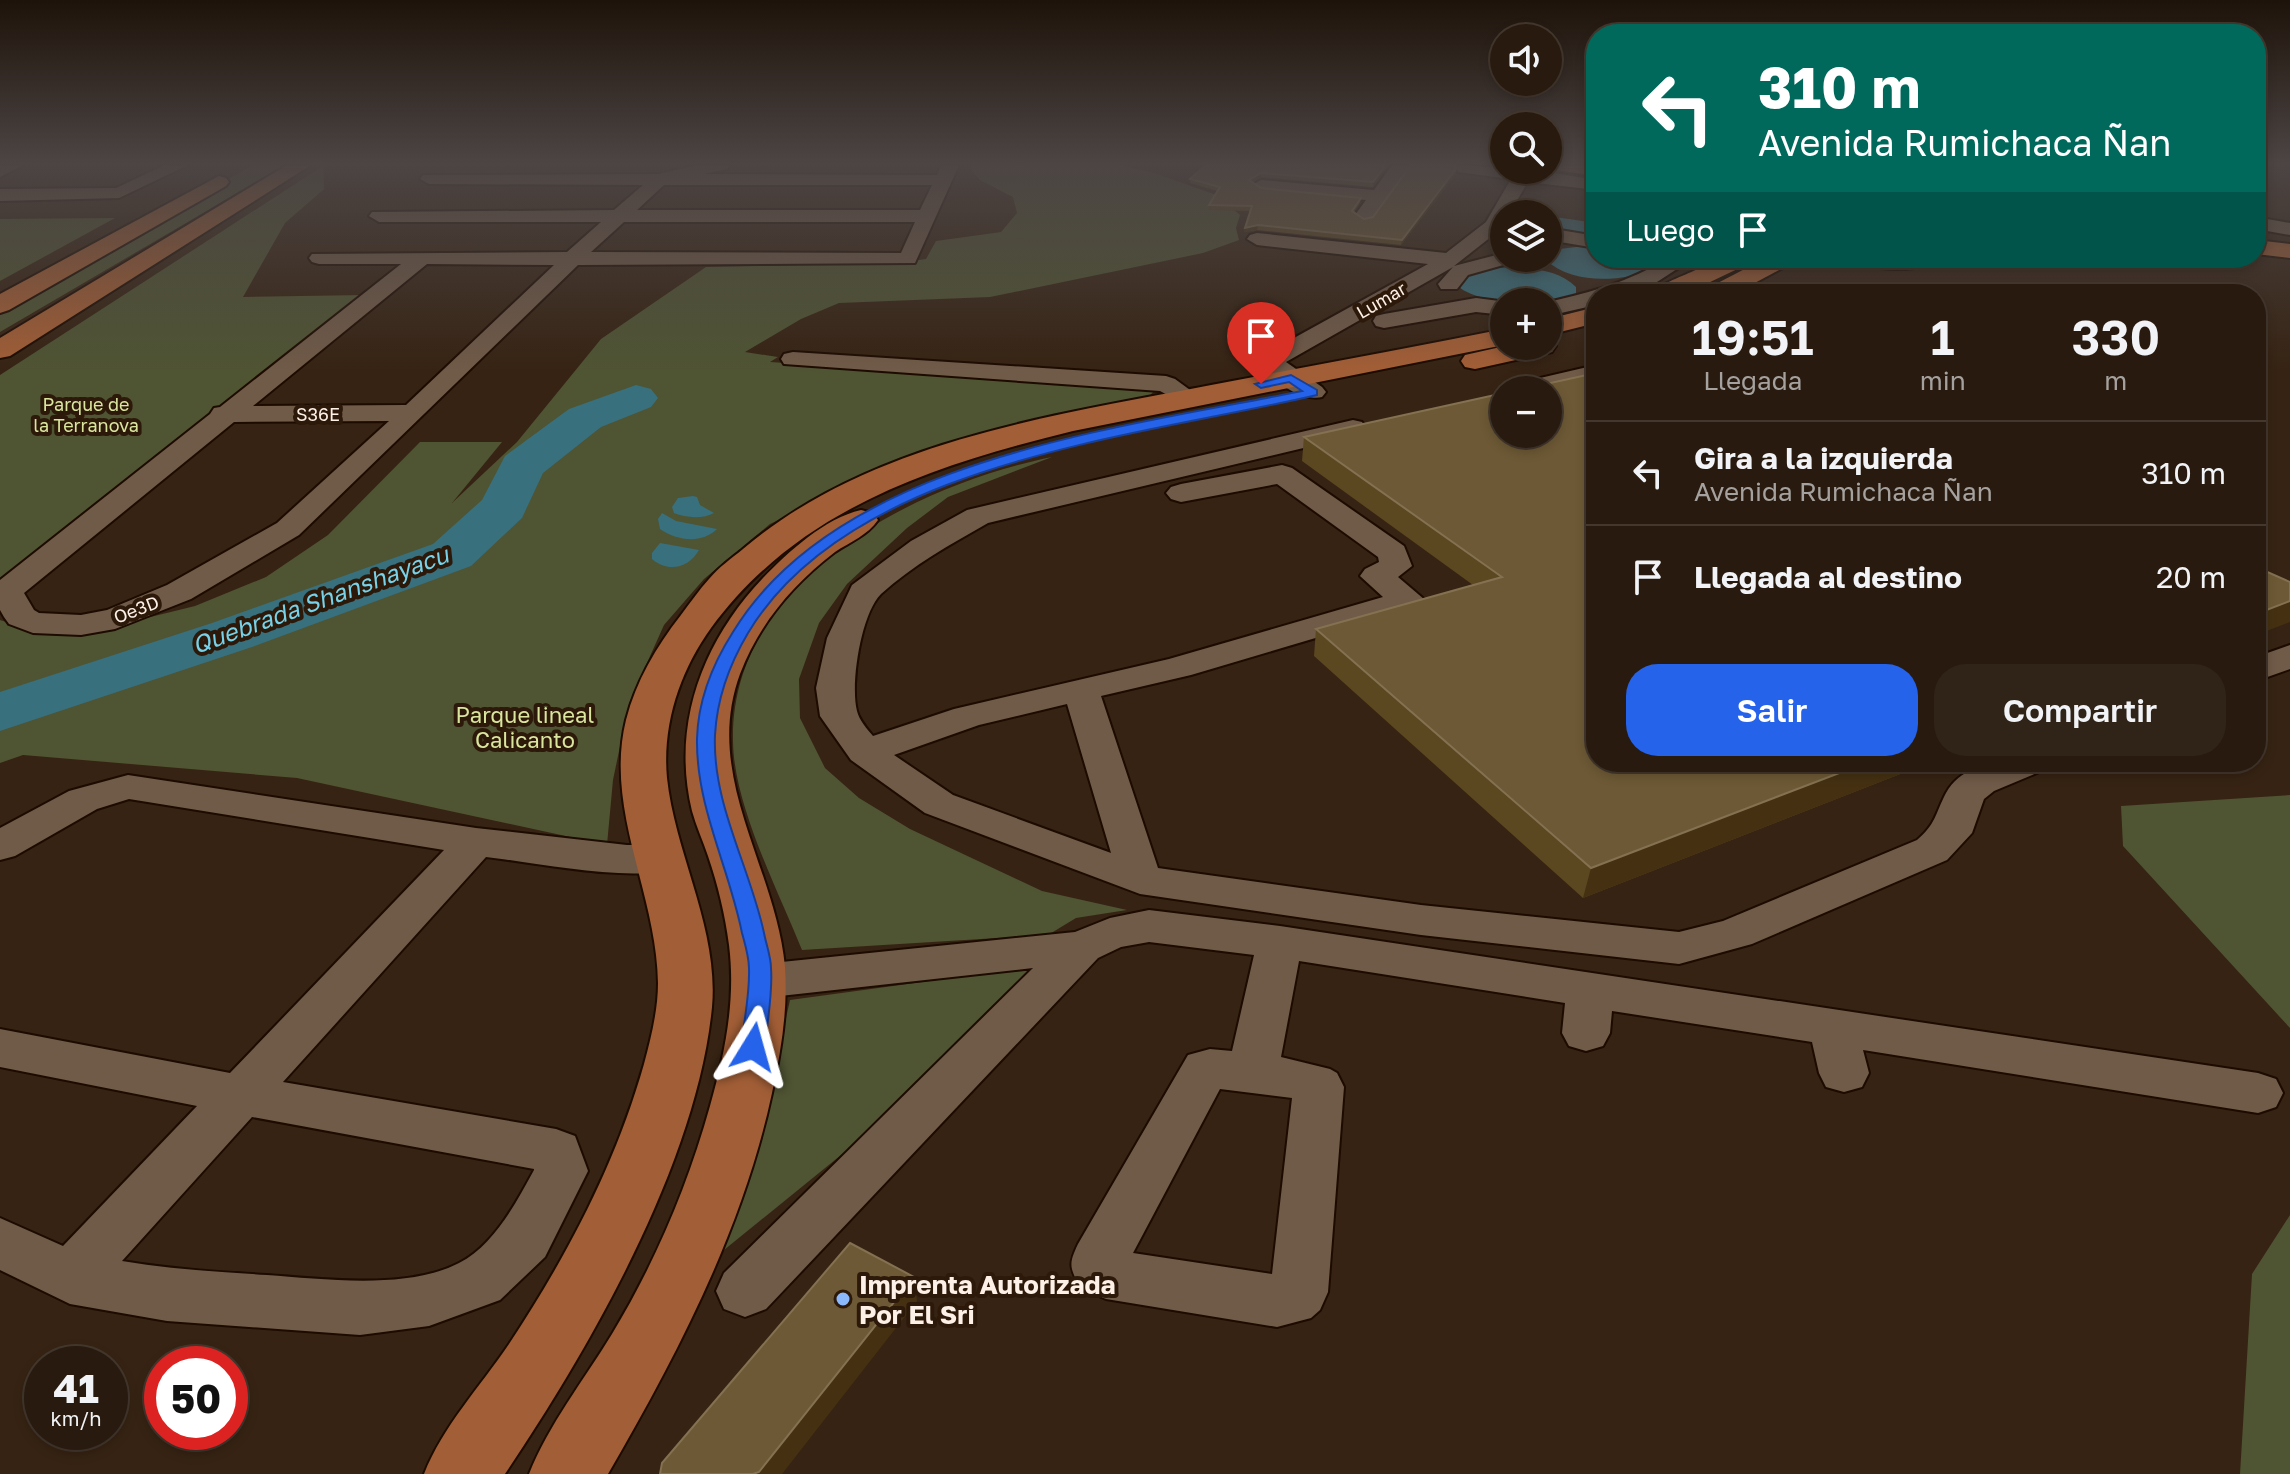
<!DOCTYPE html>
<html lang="es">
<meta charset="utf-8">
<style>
body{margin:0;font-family:"Golos Text",sans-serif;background:#302317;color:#f1f3f6;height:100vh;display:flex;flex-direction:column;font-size:30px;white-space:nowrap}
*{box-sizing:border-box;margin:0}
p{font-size:26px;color:#a5a19e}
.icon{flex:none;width:44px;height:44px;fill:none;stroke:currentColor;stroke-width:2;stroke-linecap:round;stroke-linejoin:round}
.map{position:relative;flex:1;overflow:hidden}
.sheet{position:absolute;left:1586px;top:284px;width:680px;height:488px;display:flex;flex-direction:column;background:#281a0e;border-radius:32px;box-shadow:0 4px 12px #0003,0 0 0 2px #44382e}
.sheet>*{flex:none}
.top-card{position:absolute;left:1586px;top:24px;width:680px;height:244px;border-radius:32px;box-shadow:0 4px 12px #0003,0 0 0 2px #44382e;background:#00695c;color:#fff;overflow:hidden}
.controls{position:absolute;left:1490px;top:24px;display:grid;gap:16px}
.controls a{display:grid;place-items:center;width:72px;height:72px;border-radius:50%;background:#281a0e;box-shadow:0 4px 12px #0003,0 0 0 2px #44382e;font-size:40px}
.speed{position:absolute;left:24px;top:1346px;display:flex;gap:16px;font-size:40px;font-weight:700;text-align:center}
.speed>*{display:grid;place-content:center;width:104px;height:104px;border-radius:50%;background:#281a0e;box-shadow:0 4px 12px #0003,0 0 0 2px #44382e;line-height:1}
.speed small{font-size:20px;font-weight:400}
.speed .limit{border:12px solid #d22;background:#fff;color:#111}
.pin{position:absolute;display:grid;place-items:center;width:68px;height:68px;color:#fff;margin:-82px -34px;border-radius:50% 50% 50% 0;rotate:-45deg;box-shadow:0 0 8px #0007}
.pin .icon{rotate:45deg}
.me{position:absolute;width:88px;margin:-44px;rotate:8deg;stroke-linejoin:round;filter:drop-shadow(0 0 6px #0008)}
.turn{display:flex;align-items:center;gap:28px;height:168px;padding:0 40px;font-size:36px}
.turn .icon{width:104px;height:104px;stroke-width:2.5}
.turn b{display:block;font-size:56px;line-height:68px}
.then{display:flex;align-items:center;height:76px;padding:0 40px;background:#0003;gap:16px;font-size:30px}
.eta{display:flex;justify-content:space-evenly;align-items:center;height:136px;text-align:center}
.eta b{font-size:48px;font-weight:600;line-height:56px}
.button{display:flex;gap:16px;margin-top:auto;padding:16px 40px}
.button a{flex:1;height:92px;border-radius:32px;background:#2563eb;color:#fff;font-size:32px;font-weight:600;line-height:92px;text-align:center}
.button a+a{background:#302317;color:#f1f3f6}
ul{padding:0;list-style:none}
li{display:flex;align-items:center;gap:24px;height:104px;padding:0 40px;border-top:2px solid #44382e}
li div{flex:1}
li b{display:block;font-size:30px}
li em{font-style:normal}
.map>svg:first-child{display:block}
.green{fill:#4f5433}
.water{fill:#38707e}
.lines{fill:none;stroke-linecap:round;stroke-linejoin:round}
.river{fill:#38707e;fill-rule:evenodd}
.minor-casing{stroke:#1d0b00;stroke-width:4}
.major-casing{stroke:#1d0b00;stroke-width:4}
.minor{fill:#705a48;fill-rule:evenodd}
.major{fill:#a25e36;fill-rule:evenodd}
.wall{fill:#5b4720}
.shaded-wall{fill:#453112}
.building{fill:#6d5935;stroke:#837151;stroke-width:2}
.route{fill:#2563eb;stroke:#184099;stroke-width:2}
.poi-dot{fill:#8cb9fc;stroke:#2c1909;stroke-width:3}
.labels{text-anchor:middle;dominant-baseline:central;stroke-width:8;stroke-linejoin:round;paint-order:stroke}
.far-street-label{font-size:18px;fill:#fdf0e6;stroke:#2c1909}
.far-park-label{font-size:18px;fill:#dae59e;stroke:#2c1909}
.park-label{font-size:22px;fill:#dae59e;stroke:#2c1909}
.water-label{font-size:24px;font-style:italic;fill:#77d2e9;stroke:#2c1909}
.near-poi-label{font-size:26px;font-weight:bold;fill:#fdf0e6;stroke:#2c1909;text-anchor:start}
</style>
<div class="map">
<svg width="2290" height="1474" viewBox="0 0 2290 1474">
<rect width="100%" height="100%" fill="#362313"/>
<!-- green -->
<path class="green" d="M253,165h32l-285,167v-19z
M971,165h149l37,9 62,22 21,19 -4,13 3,12 -36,13 -213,44 -151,6 -38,16 -56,33 33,5 -8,5 372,24 11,6 -7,8 -351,112 -25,12 -66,55 -40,46 -35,78 -16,77 -6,65 -310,-67 -274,-23 -23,8v-143l47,15 79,-12 69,-17 71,-29 62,-42 92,-93h82l-50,61 65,-61 84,-103 105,-72 189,-4 31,-4 10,-18 65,-9 16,-19 -4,-16 -33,-17 -9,-10z
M323,166l1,23 -39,34 -42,74 121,-2 -158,122 -206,171v-213z
M115,218l-115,63v-62z
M1052,457l-104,40 -41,31 -60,56 -28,39 -20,56 1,39 25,50 34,30 51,31 132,62 85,19 -51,8 -28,17 -246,15c-24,-60 -68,-144 -69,-208 -4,-163 181,-257 319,-285z
M2290,795v233l-167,-182 -2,-40z
M1033,967l-171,171 -154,125 49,-115 33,-148z
M2290,1215v259h-50l12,-200z"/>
<!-- water -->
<path class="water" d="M1548,216l48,7v12l-48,-7z
M1593,245h3v13h53l5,6v5c-32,13 -81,16 -108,-9l5,-10z
M1489,268c28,-1 66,-2 87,19v7c-20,17 -97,10 -117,-7l-1,-6 6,-6z
M693,496l4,1 3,8 14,8c-10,6 -29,5 -40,0l-2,-6 6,-9z
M662,513l14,8 41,8c-15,15 -40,12 -57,0l-2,-10z
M660,543l39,7c-10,18 -31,23 -47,9v-6z"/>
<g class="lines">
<!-- river -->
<path class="river" d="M636,385l15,4 7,9 -7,9 -50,20 -58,46 -21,45 -51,48 -219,81 -252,84v-39l212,-69 221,-79 49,-44 23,-44 64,-47z"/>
<!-- minor casing -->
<g class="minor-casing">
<path id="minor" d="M0,165h23l-23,12z
M165,165h23l-69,33 -119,3v-12l116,-1z
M698,165h32l-3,4 -23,5 233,1 4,-10h18l-44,98 -337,2 -279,270 -108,64 -76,30 -34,6 -48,-2 -24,-9 -5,-7 -4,-7v-30l210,-166 4,-6 6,-1 181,-143h-82l-7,-2 -3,-4 3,-4 255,-2 34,-30h-222l-10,-6 3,-4 242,-2 29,-25 -214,-1 -9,-5 3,-4 235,-1zM664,185h268l-12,25h-283zM624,222h291l-14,31 -310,-1zM427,264l127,1 -148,140 -153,1zM389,421l-112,102 -110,62 -60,25 -26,5 -42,-2 -5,-3 -10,-17 210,-171z
M1392,165h18l-38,54 -7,2 -10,-6 11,-15 -105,-10 -9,-5 9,-5 113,10z
M1457,165l79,5 60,10v10l-68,-8 -19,32h-5l-3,15 -47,37 50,-13v5h13l-3,4 -46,13 -11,14h-16l-3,-5 15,-17 -167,95 36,25 4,5 -4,5c-19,5 -57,-18 -62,-37l3,-5 165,-91 -171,-19 -10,-6 3,-4 7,-2 189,20 40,-31 25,-43 -53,-7z
M2256,217l34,6v12l-34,-6z
M1548,228l48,8v12l-48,-8z
M1669,258h25l-51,33 -12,3h-35v11l-48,11v-14c48,-11 77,-19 121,-44z
M1854,258h88c-13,14 -74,15 -88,0z
M1476,298l31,4h-3v13l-28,-3 -92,16 -8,-2 -3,-5 3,-5 8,-2z
M793,352l373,24 9,3 26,19 -4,5 -9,3 -28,-15 -376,-27 -3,-5 3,-5z
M1596,365v14l-48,12 -42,-1 4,-5z
M1353,420l9,2 4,6 -4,6 -374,89c-37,21 -75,42 -107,71 -20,20 -31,90 -24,117 2,9 10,18 16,25l81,-27 215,-50 214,-62 -23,-21 5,-7 14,-7 -1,-5 -101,-73 -96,18 -10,-3 -5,-6 5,-6 10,-3 101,-19 10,3 112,78 8,20 -14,11 27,23 -5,7 -229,68 -90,21 57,172 263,37 258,27 44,-11 194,-81c19,-16 18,-26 29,-47 20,-36 69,-31 103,-31l-5,8 -50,21 -10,8 -12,34 -25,27 -195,84 -73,20 -258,-29 -281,-41 -215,-81 -74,-53 -31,-44 -4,-28 11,-50 25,-53 59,-44 56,-31zM1067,704l44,149 -158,-58 -59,-40 85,-30z
M2290,645v24l-34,12v-24z
M128,775l348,53 151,17h34l15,4 6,10 -6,10c-50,13 -137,-6 -190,-12l-203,225 273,47 19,7 13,35 -43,86 -45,43 -71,26 -69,9 -193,-14 -97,-17 -70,-34v-52l63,28 134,-140 -197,-39v-38l230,44 214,-223 -315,-51 -32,10 -82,47 -15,4v-32l69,-37zM252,1117l282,52v1c-18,33 -40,75 -75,93 -51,27 -136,16 -192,12 -49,-3 -97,-6 -145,-14z
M1149,910l131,16 978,147 18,6 7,14 -7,14 -18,6 -395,-63 6,23 -7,14 -18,5 -18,-5 -7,-14 -7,-31 -200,-31 -2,22 -7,13 -17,5 -17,-5 -7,-13 3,-30 -266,-42 -18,96 49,12 7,4 7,14 -16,205 -8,18 -9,8 -34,9 -171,-28 -26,-11c-10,-21 -12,-23 -2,-44l110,-189 22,-6 22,2 22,-96 -105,-13 -28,5 -23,11 -332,351 -21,8 -21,-8 -8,-18 8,-18 309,-305 -272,30 -17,-5 -6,-12 6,-12 17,-5 314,-32 35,-14zM1220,1089l72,9 -20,176 -139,-21z"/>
</g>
<!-- major casing -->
<g class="major-casing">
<path id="major" d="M287,165h24l-301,191 -10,2v-20z
M1548,165h48v11l-47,-7z
M219,176l7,2 3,4 -3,4 -217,124 -9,3v-19z
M2256,240l34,4v14l-34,-4z
M1723,258h31l-4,5 -65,31h-38c5,-7 63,-29 76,-36z
M1766,258h30l-4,5 -58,31 -30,-1 4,-5z
M1596,307v16l-48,12v-16z
M1504,329v16l-431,86c-138,34 -274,77 -362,197 -31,43 -49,96 -44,150 8,76 52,151 45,229 -15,155 -121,339 -207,467h-81c19,-48 56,-87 85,-130 58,-88 106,-178 135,-280 7,-26 14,-54 14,-81 -1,-89 -54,-173 -32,-263 10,-39 30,-73 55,-105 9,-12 18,-25 28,-36 10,-12 23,-21 34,-30 126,-107 306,-133 463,-163 99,-19 199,-37 298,-57z
M1548,339l8,7 -4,6 -77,17 -10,-2 -4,-6 4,-6 40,-9h43z
M861,510l12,3 5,7c-10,15 -28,22 -43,32 -42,32 -76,72 -95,122 -38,103 36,193 45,293 3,43 -4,84 -13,126 -29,136 -95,262 -164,381h-79c20,-50 55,-94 83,-140 43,-71 76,-149 98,-228 15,-53 26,-106 19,-161 -4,-30 -11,-60 -21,-89 -5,-15 -12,-30 -16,-45 -21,-87 11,-170 71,-233 25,-26 62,-60 98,-68z"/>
</g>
<!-- minor -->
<use href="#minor" class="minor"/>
<!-- major -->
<use href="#major" class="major"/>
</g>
<!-- wall -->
<path class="wall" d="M1206,165h182l-15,22 -112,-10 -8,5 8,6 100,10 -1,4 -6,10 10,7 9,-2 83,-48v5l-55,71 -144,-15 -13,2 6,-21 -41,-1v-5l8,-14 -27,-8v-4z
M1304,437l627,325 -348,136 -269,-242 2,-27 157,-44 -171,-124z"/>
<!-- shaded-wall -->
<path class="shaded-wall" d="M1386,165h2l-15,22v-5z
M1456,169v5l-55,71 1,-5z
M1261,173v4l-12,7v-4z
M1258,225l-1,5 -13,2 1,-4z
M2290,601v21l-34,13v-21z
M1868,762h63l-348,136 8,-30z
M914,1277l3,24 -135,173h-29z"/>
<!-- building -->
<path class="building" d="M1206,165h180l-13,17 -112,-9 -12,7 12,8 100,10 -9,13 12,8 9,-2 38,-52h45v4l-54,71 -144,-15 -13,3 7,-22 -43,-1 11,-18 -30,-8z
M1596,373v389h272l-277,106 -275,-239 186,-52 -198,-140 200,-44v41h44v-44h-30z
M2256,567l34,15v19l-34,13z
M850,1243l64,34 -155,195 -6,2h-93l2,-11z"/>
<!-- sky -->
<linearGradient id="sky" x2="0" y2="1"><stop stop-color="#1e130a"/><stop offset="0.44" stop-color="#4c4544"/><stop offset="1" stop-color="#4c4544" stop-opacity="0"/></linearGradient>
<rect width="2290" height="371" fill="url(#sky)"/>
<!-- route -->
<path class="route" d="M1291,375l26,15v5c-178,42 -466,66 -569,238 -19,32 -31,64 -33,102 -3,69 35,132 49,198 2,11 7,24 7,35 2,26 -4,53 -6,79l-4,6 -8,3 -9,-3 -3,-6c3,-26 9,-53 8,-79 0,-11 -4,-24 -7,-35 -13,-66 -46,-126 -45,-194 1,-40 15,-74 36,-107 105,-173 387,-204 569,-241l-13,-9 -28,6 -6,-4z"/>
<!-- markers -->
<circle class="poi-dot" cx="843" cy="1299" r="8"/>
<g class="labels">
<!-- far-street labels -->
<g class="far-street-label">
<text transform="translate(1381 300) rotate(-30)">Lumar</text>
<text x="318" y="414">S36E</text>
<text transform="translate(136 609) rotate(-21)">Oe3D</text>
</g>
<!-- far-park labels -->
<g class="far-park-label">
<text x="86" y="404">Parque de<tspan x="86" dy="21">la Terranova</tspan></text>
</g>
<!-- park labels -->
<g class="park-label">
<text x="525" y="714">Parque lineal<tspan x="525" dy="25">Calicanto</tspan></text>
</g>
<!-- water labels -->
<g class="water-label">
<text transform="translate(320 599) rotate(-20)">Quebrada Shanshayacu</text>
</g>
<!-- near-poi labels -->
<g class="near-poi-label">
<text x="859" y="1284">Imprenta Autorizada<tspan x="859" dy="30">Por El Sri</tspan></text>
</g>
</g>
</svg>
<div class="controls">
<a><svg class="icon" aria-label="sound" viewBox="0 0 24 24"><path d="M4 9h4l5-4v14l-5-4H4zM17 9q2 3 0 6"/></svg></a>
<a><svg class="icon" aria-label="search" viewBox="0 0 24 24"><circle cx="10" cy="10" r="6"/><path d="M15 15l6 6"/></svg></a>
<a><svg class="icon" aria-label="layers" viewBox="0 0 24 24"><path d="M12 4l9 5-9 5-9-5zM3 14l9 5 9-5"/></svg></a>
<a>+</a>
<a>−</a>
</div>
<div class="speed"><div>41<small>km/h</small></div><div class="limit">50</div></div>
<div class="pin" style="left:1261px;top:384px;background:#d93025"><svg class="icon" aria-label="arrive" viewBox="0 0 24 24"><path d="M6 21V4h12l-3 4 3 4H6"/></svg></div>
<svg class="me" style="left:753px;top:1047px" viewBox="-20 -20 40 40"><path d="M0-17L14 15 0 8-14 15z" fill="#2563eb" stroke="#fff" stroke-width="4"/></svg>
<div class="top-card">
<div class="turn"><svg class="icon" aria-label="left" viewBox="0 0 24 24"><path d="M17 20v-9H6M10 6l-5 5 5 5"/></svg><div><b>310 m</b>Avenida Rumichaca Ñan</div></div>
<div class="then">Luego<svg class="icon" aria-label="arrive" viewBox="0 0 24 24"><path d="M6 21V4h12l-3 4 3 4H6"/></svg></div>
</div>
<section class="sheet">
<div class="eta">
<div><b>19:51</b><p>Llegada</p></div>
<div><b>1</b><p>min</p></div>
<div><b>330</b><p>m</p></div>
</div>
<ul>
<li><svg class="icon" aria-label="left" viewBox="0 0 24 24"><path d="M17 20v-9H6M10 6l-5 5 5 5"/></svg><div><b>Gira a la izquierda</b><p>Avenida Rumichaca Ñan</p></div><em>310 m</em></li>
<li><svg class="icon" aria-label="arrive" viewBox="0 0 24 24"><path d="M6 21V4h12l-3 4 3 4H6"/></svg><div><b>Llegada al destino</b></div><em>20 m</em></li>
</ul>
<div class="button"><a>Salir</a><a>Compartir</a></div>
</section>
</div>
